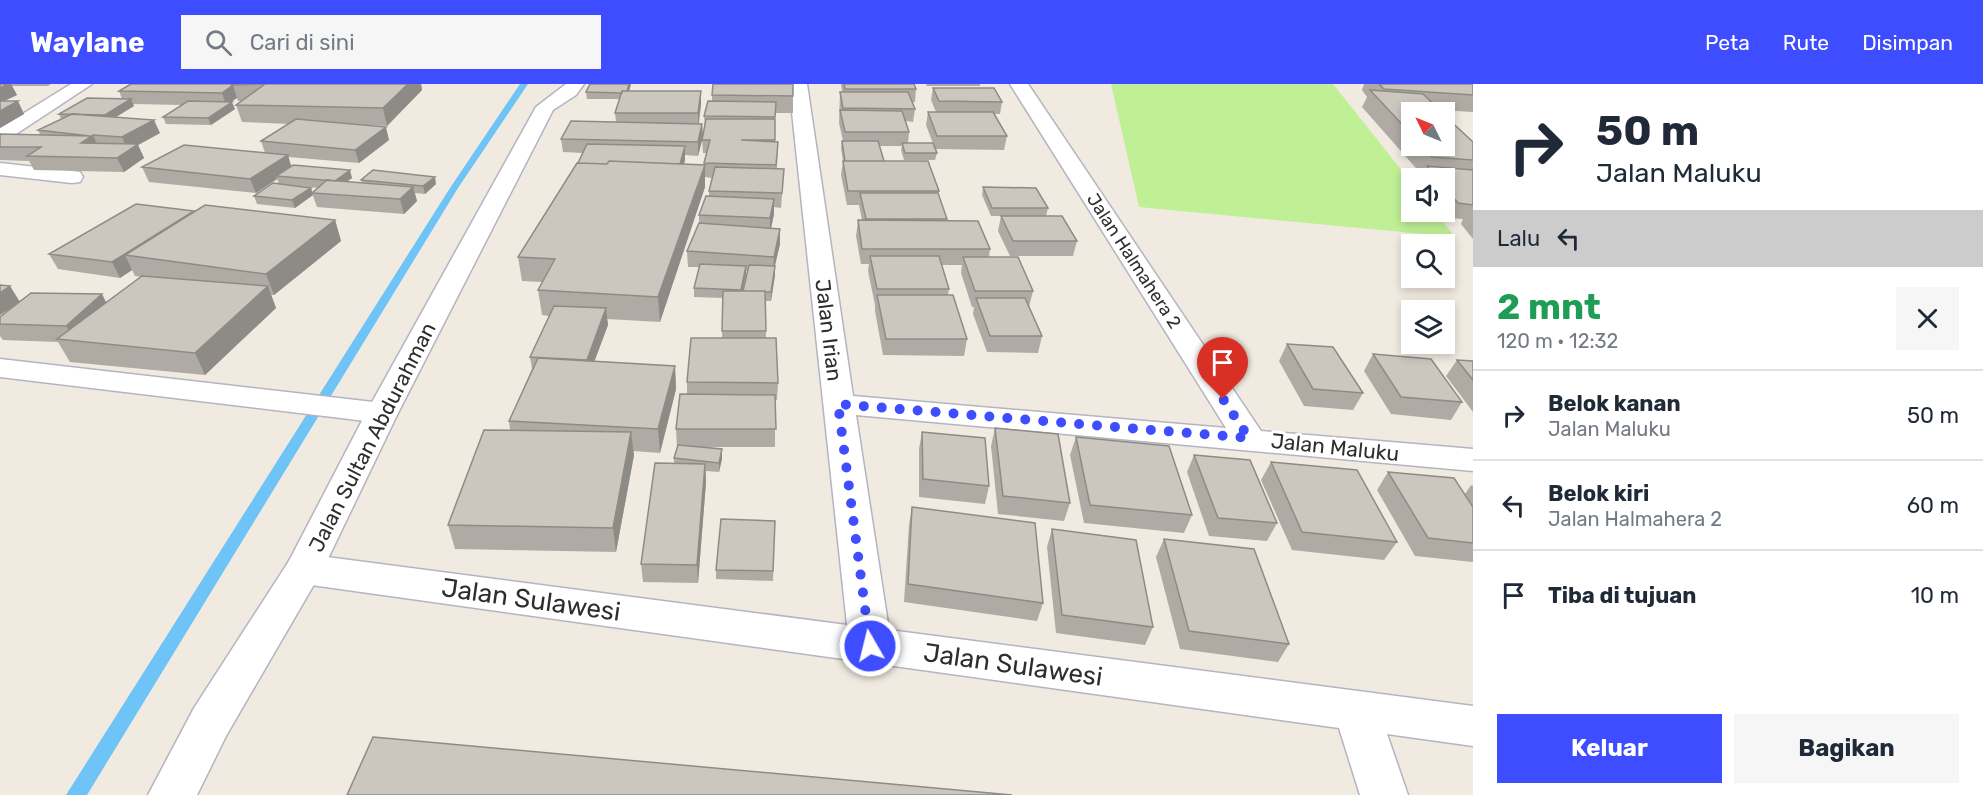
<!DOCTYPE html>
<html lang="id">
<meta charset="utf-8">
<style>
body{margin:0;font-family:Rubik,sans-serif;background:#f6f6f7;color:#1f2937;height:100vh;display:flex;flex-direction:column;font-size:22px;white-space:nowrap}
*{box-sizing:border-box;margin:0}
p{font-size:20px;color:#747a83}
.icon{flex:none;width:33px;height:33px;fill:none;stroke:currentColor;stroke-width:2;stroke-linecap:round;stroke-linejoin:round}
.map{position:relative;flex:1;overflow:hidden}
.panel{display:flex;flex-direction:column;background:#fff;width:510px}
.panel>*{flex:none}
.top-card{background:#fff;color:#1f2937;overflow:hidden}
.needle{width:39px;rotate:313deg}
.fabs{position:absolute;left:1401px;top:18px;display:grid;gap:12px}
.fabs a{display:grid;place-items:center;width:54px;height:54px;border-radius:0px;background:#fff;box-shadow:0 3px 9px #0003;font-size:30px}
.pin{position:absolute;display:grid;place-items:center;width:51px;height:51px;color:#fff;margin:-62px -26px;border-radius:50% 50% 50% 0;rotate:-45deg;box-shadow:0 0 6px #0007}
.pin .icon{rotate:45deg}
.me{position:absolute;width:66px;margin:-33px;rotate:352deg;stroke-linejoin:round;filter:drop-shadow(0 0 4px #0008)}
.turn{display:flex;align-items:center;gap:21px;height:126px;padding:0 24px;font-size:27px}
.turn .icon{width:78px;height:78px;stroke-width:2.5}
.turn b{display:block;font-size:42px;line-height:51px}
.then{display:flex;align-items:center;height:57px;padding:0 24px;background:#0003;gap:12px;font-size:22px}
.round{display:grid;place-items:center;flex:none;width:63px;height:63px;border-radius:0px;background:#f6f6f7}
.headline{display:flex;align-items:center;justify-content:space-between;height:102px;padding:0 24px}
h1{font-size:36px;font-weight:700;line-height:45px;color:#1e9e55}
.primary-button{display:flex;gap:12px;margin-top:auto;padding:12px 24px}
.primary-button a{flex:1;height:69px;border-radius:0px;background:#3e4dff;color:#fff;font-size:24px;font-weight:700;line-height:69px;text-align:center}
.primary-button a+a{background:#f6f6f7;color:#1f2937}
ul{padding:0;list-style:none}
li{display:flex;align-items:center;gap:18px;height:90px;padding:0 24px;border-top:2px solid #e0e1e3}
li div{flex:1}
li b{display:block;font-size:22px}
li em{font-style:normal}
header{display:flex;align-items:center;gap:36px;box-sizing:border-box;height:84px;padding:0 30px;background:#3e4dff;color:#fff}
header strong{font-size:28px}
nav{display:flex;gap:33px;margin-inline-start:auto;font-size:21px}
.search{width:420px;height:54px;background:#f6f6f7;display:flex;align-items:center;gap:15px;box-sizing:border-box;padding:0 21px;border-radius:0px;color:#747a83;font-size:22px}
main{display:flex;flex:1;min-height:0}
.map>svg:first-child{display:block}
.pitch{fill:#c0f095}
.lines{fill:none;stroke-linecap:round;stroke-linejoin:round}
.stream{fill:#6ec4f6;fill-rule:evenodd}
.minor-casing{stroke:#b4b4c2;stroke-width:3}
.tertiary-casing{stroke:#b4b4c2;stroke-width:3}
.minor{fill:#fff;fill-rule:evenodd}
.tertiary{fill:#fff;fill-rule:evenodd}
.wall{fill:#afaba4;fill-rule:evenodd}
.shaded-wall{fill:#8e8b86}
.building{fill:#cbc7bf;stroke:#8e8b86;stroke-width:1.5}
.route{stroke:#3e4dff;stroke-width:10;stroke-dasharray:0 18}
.labels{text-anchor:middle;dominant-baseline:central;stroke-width:6;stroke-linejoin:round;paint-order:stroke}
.far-street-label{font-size:18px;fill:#2e2e2e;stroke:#fff}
.street-label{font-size:21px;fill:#2e2e2e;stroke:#fff}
.near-street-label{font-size:26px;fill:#2e2e2e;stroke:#fff}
</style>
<header>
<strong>Waylane</strong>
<div class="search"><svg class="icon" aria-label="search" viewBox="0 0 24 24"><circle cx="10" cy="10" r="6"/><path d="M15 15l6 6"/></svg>Cari di sini</div>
<nav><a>Peta</a><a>Rute</a><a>Disimpan</a></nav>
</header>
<main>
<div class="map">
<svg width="1473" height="711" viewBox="0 0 1473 711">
<rect width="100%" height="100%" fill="#f0eae0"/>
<!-- pitch -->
<path class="pitch" d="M1111,0h222l78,98 1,30h23l20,25 -316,-30z"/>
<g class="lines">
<!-- stream -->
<path class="stream" d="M520,0h8l-70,104 -371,607h-21l384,-607z"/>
<!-- minor casing -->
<g class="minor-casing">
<path id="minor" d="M71,0h21l-85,56 -7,2v-14z
M789,0h18l46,312 373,32 -216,-344h18l233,347 212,18v22l-617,-56 33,215 584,76v40l-86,-12 21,61h-48l-21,-67 -1035,-144 -14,-5 -5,-10 5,-10 14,-5 543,71z
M0,79l72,8 8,1 3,5 -3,5 -8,1 -72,-8z
M0,275l382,44 11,3 5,7 -5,7 -11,3 -382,-46z"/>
</g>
<!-- tertiary casing -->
<g class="tertiary-casing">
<path id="tertiary" d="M566,0h18l-8,11 -23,15 -155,303 -75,156 -97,167 -29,59h-49l46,-87 95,-147 77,-148 170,-306z"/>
</g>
<!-- minor -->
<use href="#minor" class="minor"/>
<!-- tertiary -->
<use href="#tertiary" class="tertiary"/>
</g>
<!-- wall -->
<path class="wall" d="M0,0h51l-3,2h-36l5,9 -13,6 20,13 -24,14z
M130,0h291l1,6 -35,36 -23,-1 25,15 -30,23 -71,-6 3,9 61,12 -6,4 16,1 -1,-3 75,4 -11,10 -10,-1 2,8 -13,13 -87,-7 -5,-14 7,-5 -40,-4 -2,-5 -21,14 -107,-11 -7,-15 123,-14 -4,-12 29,-17 -48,-2 -6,-17 5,-4h-3l-1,-3 -6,4 4,7 -24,16 -45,-1 -3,-7 19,-12 -49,-1 1,2 -19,11 45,16 -22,12 6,13 -20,14 -90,-2 -5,-9 -29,-1v-26h40l-2,-4 23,-11 -2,-5 63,-15 -3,-8z
M590,0h41l-2,7h72v13l-2,20h3l1,12 2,-11 -1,-9 8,-15v-6l81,1v17h-18v29h3l-1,26 7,1 -1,14 -2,25 -7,-1v7l-3,14 9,1v15l-5,22v9l-4,26h-6l1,37 12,45 -1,17h-2v47h-82l29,12 -3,13 -13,-1v11l-8,101 -55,-1 -2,-18 33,-101v-5l3,-11 -1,-18 11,-35v-12l35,-44 1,-40 -29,-1v-9l5,-21h-11l-1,-16 12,-28v-8l10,-19v-5l3,-13 -7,-1v10l-45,135 -53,-3 1,6 -14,36 81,5 1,23 -16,64 -27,-2 1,4 -18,97 -161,-3 -7,-24 62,-95 -1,-9 23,-52 -2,-12 19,-41 -7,-1 -4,-25 4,-8 -20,-1 -4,-24 60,-94 5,-10 -20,-1 -2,-13 55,-17 -1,-9 4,-14h-32l-1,-7zM702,55l1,14h4l-3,12h-20l1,-10 13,1zM746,187h2l-5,20 3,-17z
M841,0h73l2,5 -1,13h-3l3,7 -2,13 -7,-1 3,11 -1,11 29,10 -2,7h-31l-3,-10 1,-4h-22l4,15 55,30 -1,4 9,24v2l43,28 -1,8 44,34 -4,16 13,29 -4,17 -51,-1 -14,-38 1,-7h-2l-11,-34 1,-8h-20l7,24 -1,6 19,44 -3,17 -81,-1 -8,-44v-6l-7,-34 1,-7h-8l-5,-28 2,-16h4l-3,-15h-12l-6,-30 2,-14 -2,-13 1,-7h1l-4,-18 1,-31h2z
M926,0h54v2h-53z
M1364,0h109v28l-33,-2 -28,2v34h32l29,-4v97l-12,-15 2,-5 -13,-1 -6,-7v-33h-24l2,-3 -60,-68 5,-10 -5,-7z
M933,4l69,14 -2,12h-5l12,22 -3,14 -69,-1 -9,-24 2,-13h8l-5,-12z
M983,103l65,21 -2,8h-55l-9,-21z
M311,104l2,7 -18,13 -38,-4 -3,-8z
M194,128l141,8 6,21 -67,54h-3l5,13 -71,67 -135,-13 -12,-20 -55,-2 -3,-4v-19l18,-14 -18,12v-30l20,17h86l35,-25 -6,-1 -3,-6 -12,8 -62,-9 -9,-15z
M1001,132l76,25 -4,15h-63l-12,-25z
M1287,260l76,49 -10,17 -49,-4 -25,-45z
M1373,270l89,48 -11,18 -60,-6 -27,-43z
M1457,276l16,1v51l-27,-36z
M995,344l75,75 -6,18 -66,-7 -7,-68z
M922,348l67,54 -4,18 -66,-7v-48z
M1076,353l116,78 -8,18 -100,-10 -14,-68z
M1194,371l83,68 -10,18 -58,-5 -22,-64z
M1271,378l126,80 -13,18 -92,-10 -31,-70z
M1388,388l77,22 6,-9 2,1v76l-58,-6 -38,-66z
M912,423l131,96 -6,18 -133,-19 5,-77z
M775,437l-2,60 -57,-2v-9z
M1052,445l101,98 -8,18 -89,-12 -9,-86z
M1164,455l125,105 -11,18 -98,-13 -24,-92z"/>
<!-- shaded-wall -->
<path class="shaded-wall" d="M7,0h4l6,11 -17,8v-15z
M408,0h13l1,6 -35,36 -4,-18z
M629,0h2l-4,15 -1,-6z
M233,1l4,13 -11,7 -4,-12z
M701,7v13l-3,22v-13z
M131,15l3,7 -26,16 -3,-7z
M18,17l6,13 -24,14v-17z
M232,18l3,7 -24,16 -3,-7z
M154,36l6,13 -22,12 6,13 -20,14 -7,-14 11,-7 -6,-14z
M702,40l1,13 -5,19v-14z
M386,43l3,13 -30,23 -4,-13z
M93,51l6,13 -18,-5z
M685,62v14l-5,20 -1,-14z
M288,71l4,14 -16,7 1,3 -21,14 -6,-14z
M705,81v22l-45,135 -2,-25z
M350,86l2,8 -15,11 -3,-7z
M435,93l1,7 -11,10 -2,-8z
M413,103l4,14 -13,13 -4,-15z
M311,104l2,7 -18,13 -3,-8z
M774,115v15l-4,19v-15z
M194,127l-44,47 -25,-3 7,15 -12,8 -8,-16z
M335,136l6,21 -67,54 -8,-21z
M780,145v15l-7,29 1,-16z
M746,182v8l-5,25v-9z
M775,182v9l-4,26v-9z
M10,202l10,16 -20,13v-22z
M268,202l8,22 -71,67 -10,-22z
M102,210l8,16 -35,31 -9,-15z
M606,224l2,17 -19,51 -2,-16z
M675,282l1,23 -16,64 -2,-24z
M631,348l3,23 -18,97 -3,-24z
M722,365v10l-3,13v-9z
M705,380l1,18 -8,101 -1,-18z"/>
<!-- building -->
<path class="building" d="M0,0h7l-7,4z
M131,0h102l-1,1h1l-11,8 -103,-2z
M233,0h175l-25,24 -147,-3 29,-21 -33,1z
M590,0h39l-2,7h-5v2l-36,-1z
M713,0h80v12l-81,-1z
M844,0h70l2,5h-71z
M1379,0h94v11l-89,-6z
M933,4h61l8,14 -63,-1z
M1370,6l53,4 19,18h-30v23z
M622,7h79l-3,22h-83z
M840,8h68l7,17 -72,-1z
M87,14l44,1 -26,16 -46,-1z
M0,17h18l-18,10z
M188,17l44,1 -24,16 -45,-1z
M708,17l68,1 -1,15 -71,-1z
M840,26l62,1 7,21h-64z
M928,28h65l14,24h-70z
M72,30l82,6 -32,17 -29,-2 -12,8 57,1 -21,14 -90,-2 14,-9h-41v-13l90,2 -52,-6z
M1444,31l29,27v18l-41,-3 -11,-11h23z
M296,35l90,8 -31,23 -94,-9z
M706,35h69v21h-34l37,2 -2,23 -72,-2 6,-23h-8z
M571,37l131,3 -4,18 -137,-3z
M842,57h36l6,20h-39z
M902,59h31l4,10h-32z
M587,60l98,2 -5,18 -71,-3 -2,3 -29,-1z
M184,61l104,10 -38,24 -108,-12z
M609,77l96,4 -47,132 -120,-7 17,-31 -37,-2 59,-94 30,1z
M843,77h85l11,30h-91z
M293,81l57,5 -15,11 -59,-5z
M1427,82l46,4v35l-15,-2 -14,-16v-9h-7z
M715,83l69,2 -2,24 -73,-2z
M373,86l62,7 -12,9 -62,-6z
M327,96l86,7 -13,12 -88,-6z
M273,99l38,5 -19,12 -38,-4z
M983,103l53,1 12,20h-56z
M860,109h78l9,26h-81z
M706,112l68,3 -4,19 -71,-3z
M136,120l58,7 -82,51 -63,-8z
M205,121l130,15 -69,54 -141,-19z
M1001,132h61l15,25h-64z
M858,136l120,1 12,28h-128z
M699,139l81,6 -6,28 -87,-6z
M870,172h69l10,33h-72z
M963,173h55l15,34h-58z
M700,180l46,2 -5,24 -47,-2z
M749,181l26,1 -4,26h-6v-1h-22z
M142,192l126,10 -73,67 -138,-14z
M0,201l10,1 -10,7z
M723,207h42l1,40h-44z
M31,209l71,1 -36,32 -66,-2v-7z
M877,211h76l14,44h-81z
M976,214h49l17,38h-52z
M554,222l52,2 -19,52 -57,-3z
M691,254h85l2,45 -91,-1z
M1287,260l46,3 30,46 -50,-4z
M1373,270l58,5 31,43 -61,-5z
M538,274l137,8 -17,63 -149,-8z
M1457,276l16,1v19z
M680,310l95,1 1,34h-100z
M995,344l63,6 12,69 -67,-7z
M484,346l147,2 -18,96 -165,-3z
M922,348l63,6 4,48 -66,-7z
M1076,353l93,9 23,69 -102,-10z
M678,361l44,4 -3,14 -45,-5z
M1194,371l56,5 27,63 -59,-5z
M1271,378l86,8 40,72 -95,-10z
M655,379l50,1 -8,101 -56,-1z
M1388,388l66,6 19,29v36l-45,-5z
M912,423l123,16 8,80 -135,-19z
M721,435l54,2 -2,50 -57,-1z
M1052,445l84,11 17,87 -91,-12z
M1164,455l90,10 35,95 -100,-13z
M373,653l639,58h-665z"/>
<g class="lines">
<!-- route -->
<path class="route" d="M870,562l-32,-242 411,34 -26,-39"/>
</g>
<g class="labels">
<!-- far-street labels -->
<g class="far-street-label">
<text transform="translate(1134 177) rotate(57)">Jalan Halmahera 2</text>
</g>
<!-- street labels -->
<g class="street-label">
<text transform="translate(829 246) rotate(83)">Jalan Irian</text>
<text transform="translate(372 353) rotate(-63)">Jalan Sultan Abdurahman</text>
<text transform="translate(1335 363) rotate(6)">Jalan Maluku</text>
</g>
<!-- near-street labels -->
<g class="near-street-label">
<text transform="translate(531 516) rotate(8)">Jalan Sulawesi</text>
<text transform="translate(1013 581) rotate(8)">Jalan Sulawesi</text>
</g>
</g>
</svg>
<div class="fabs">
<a><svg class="needle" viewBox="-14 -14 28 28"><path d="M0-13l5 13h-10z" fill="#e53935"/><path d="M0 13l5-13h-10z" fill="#747a83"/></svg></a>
<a><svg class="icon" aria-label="sound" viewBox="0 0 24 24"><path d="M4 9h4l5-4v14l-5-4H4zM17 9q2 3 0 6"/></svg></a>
<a><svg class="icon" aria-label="search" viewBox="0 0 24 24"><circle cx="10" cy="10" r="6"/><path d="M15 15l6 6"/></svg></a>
<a><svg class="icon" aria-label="layers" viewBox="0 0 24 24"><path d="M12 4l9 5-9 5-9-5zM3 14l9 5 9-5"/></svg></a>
</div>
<div class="pin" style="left:1223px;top:315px;background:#d93025"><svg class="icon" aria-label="arrive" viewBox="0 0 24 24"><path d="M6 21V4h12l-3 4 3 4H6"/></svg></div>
<svg class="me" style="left:870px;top:562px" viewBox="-20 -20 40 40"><circle r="17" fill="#3e4dff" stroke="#fff" stroke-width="3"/><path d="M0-11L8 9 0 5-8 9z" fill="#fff"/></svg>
</div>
<section class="panel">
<div class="top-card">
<div class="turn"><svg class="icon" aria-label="right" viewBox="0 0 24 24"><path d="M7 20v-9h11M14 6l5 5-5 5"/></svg><div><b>50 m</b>Jalan Maluku</div></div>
<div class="then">Lalu<svg class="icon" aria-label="left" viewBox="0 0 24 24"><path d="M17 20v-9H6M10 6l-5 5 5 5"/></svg></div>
</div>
<div class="headline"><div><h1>2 mnt</h1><p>120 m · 12:32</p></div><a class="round"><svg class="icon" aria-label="close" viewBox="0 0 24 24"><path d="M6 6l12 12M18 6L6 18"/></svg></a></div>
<ul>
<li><svg class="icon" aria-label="right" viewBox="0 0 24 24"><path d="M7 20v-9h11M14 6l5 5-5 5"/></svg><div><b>Belok kanan</b><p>Jalan Maluku</p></div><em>50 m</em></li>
<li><svg class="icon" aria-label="left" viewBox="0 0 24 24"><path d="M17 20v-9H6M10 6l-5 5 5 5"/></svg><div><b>Belok kiri</b><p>Jalan Halmahera 2</p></div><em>60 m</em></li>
<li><svg class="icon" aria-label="arrive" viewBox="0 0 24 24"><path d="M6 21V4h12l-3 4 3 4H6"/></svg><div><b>Tiba di tujuan</b></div><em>10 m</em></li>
</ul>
<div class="primary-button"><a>Keluar</a><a>Bagikan</a></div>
</section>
</main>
